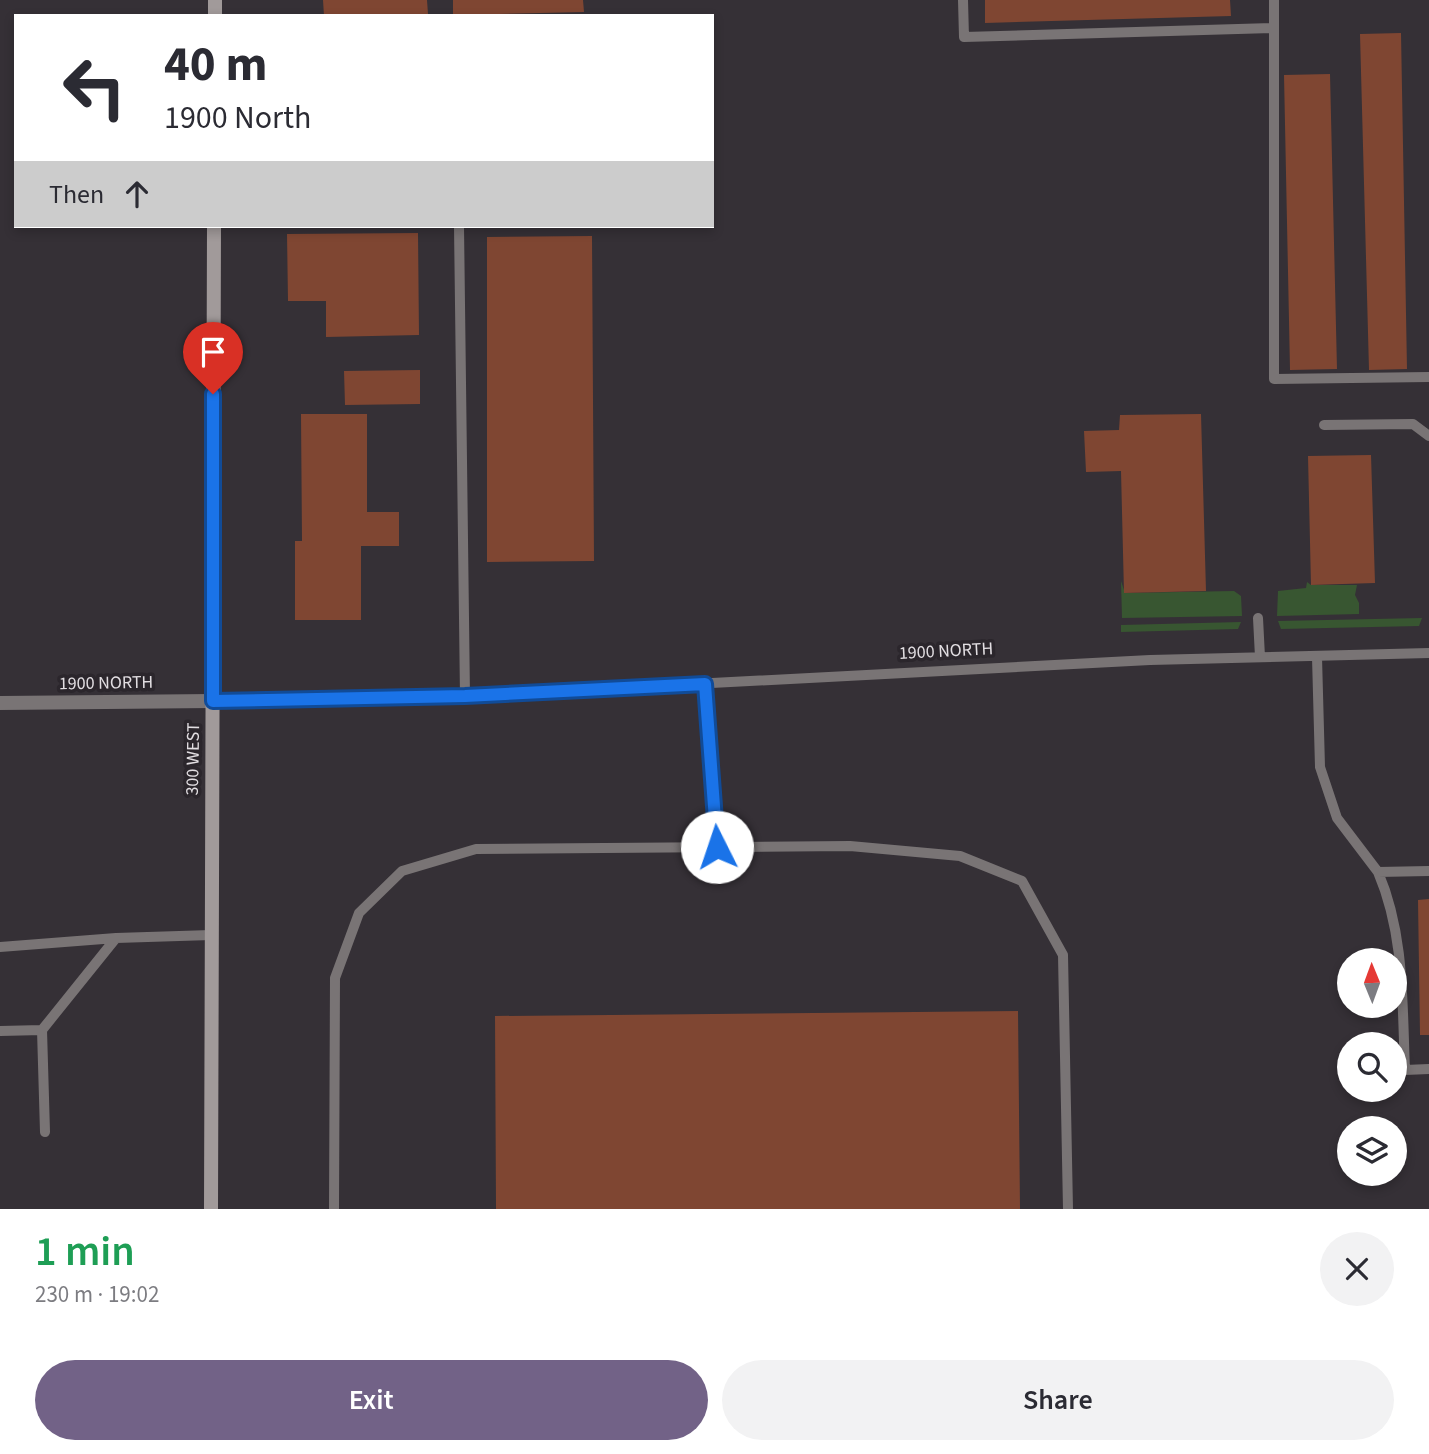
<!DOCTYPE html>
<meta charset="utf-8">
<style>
body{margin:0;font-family:"Source Sans 3",sans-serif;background:#f2f2f3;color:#2b2b33;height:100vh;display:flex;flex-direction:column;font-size:26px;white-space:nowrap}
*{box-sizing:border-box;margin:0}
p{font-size:23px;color:#7c7c81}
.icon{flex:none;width:38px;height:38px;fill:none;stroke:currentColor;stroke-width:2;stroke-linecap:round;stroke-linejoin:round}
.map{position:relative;height:1209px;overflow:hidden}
.drawer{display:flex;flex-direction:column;background:#fff;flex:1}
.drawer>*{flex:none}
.guide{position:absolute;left:14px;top:14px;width:700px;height:214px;border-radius:0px;box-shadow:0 4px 10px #0003;background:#fff;color:#2b2b33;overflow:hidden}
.needle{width:46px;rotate:359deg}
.tools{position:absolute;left:1337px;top:948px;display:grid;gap:14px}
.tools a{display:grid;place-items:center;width:70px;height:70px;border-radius:50%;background:#fff;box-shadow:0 4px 10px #0003;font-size:35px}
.pin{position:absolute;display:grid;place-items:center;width:60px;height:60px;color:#fff;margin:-72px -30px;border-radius:50% 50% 50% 0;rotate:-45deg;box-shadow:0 0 7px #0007}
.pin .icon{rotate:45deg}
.me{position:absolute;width:77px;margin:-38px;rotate:356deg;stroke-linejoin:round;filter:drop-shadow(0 0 5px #0008)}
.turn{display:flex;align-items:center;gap:24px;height:147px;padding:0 35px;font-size:32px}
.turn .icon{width:91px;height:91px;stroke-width:2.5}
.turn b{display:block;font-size:49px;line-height:60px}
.then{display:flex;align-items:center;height:66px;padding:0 35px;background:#0003;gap:14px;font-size:26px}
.round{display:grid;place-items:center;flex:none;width:74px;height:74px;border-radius:37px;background:#f2f2f3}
.summary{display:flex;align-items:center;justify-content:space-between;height:119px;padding:0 35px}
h1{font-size:42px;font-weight:600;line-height:52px;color:#1e9e55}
.primary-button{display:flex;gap:14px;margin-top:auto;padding:14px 35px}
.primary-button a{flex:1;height:80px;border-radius:42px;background:#726287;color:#fff;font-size:28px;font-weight:600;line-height:80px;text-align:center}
.primary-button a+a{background:#f2f2f3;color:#2b2b33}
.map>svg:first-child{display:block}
.green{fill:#385631}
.building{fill:#7f4632}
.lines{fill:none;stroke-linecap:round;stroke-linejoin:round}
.lane{stroke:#797475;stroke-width:10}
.street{stroke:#797475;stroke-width:14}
.secondary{stroke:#a19a9a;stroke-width:14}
.route-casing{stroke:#114b97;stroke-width:18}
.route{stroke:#1a73e8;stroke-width:12}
.labels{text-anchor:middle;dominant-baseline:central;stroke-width:7;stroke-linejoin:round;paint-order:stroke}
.street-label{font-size:18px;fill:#e2dee2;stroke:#2b262c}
</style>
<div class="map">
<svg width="1429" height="1209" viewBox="0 0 1429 1209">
<rect width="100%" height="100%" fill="#353036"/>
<!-- green -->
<path class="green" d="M1121,581l4,12 109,-2 7,5 1,20 -120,2z
M1307,582l4,3h46l-2,10 4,8v11l-82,2 1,-25 28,-3z
M1422,618l-3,8 -138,3 -3,-8z
M1241,622l-3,7 -117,3v-7z"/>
<!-- building -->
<path class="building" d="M323,0h104l1,14 -104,2z
M453,0h130l1,12 -131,3z
M985,0h245l1,16 -246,7z
M1401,33l6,336 -38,1 -9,-336z
M1330,74l7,295 -47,1 -6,-295z
M418,233l1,102 -93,2v-36h-38l-1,-67z
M592,236l2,325 -107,1v-325z
M420,370v34l-75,1 -1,-34z
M301,414h66v98h32v34h-38v74h-66v-79h7z
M1201,414l5,177 -82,2 -3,-122 -35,1 -2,-41 35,-1 1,-15z
M1371,455l4,128 -64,2 -3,-129z
M1429,899v136h-9l-2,-135z
M1018,1011l2,198h-524l-1,-193z"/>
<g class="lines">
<!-- lane -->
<path class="lane" d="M963,0l1,37 310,-9
M1274,0v379l155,-2
M1324,425l89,-1 16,12
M1258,618l2,39
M1317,657l3,110 17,51 41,54 51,-1
M705,684l12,163
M465,696l685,-36 279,-7
M213,701l252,-5 -6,-470
M1378,872c27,63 24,131 27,198l24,-1
M0,947l116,-9
M0,1031l42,-1
M45,1132l-3,-102 74,-92 95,-3
M334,1209l1,-231 24,-65 43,-42 74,-22 374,-3 110,10 62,25 41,74 5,254"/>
<!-- street -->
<path class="street" d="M0,703l213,-2"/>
<!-- secondary -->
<path class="secondary" d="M215,0v16
M211,1209l3,-983"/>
</g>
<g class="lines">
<!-- route casing -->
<g class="route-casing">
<path id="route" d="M213,394v307l252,-5 240,-12 12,163"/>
</g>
<!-- route -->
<use href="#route" class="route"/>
</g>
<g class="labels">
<!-- street labels -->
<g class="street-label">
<text transform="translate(946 651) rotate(-3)">1900 NORTH</text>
<text transform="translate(106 683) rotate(-1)">1900 NORTH</text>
<text transform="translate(193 759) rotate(-89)">300 WEST</text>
</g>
</g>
</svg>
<div class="tools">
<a><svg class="needle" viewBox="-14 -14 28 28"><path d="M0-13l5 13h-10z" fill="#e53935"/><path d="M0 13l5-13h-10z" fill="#7c7c81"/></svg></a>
<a><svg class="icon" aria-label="search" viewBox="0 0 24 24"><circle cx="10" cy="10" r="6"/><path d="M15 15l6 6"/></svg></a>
<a><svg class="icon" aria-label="layers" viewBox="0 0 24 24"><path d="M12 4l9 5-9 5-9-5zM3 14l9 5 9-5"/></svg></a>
</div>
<div class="pin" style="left:213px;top:394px;background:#d93025"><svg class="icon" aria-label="arrive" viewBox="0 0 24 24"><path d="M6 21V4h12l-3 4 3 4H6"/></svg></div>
<svg class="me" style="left:717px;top:847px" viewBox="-20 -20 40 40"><circle r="19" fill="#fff"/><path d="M0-13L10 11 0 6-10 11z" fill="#1a73e8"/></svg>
<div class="guide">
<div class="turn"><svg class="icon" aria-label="left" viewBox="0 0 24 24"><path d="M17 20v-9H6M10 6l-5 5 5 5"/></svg><div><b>40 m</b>1900 North</div></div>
<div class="then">Then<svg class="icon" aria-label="ahead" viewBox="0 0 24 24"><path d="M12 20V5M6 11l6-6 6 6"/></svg></div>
</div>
</div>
<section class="drawer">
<div class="summary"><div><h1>1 min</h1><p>230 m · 19:02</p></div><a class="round"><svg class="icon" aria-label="close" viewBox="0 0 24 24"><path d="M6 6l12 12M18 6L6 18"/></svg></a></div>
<div class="primary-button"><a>Exit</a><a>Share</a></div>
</section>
